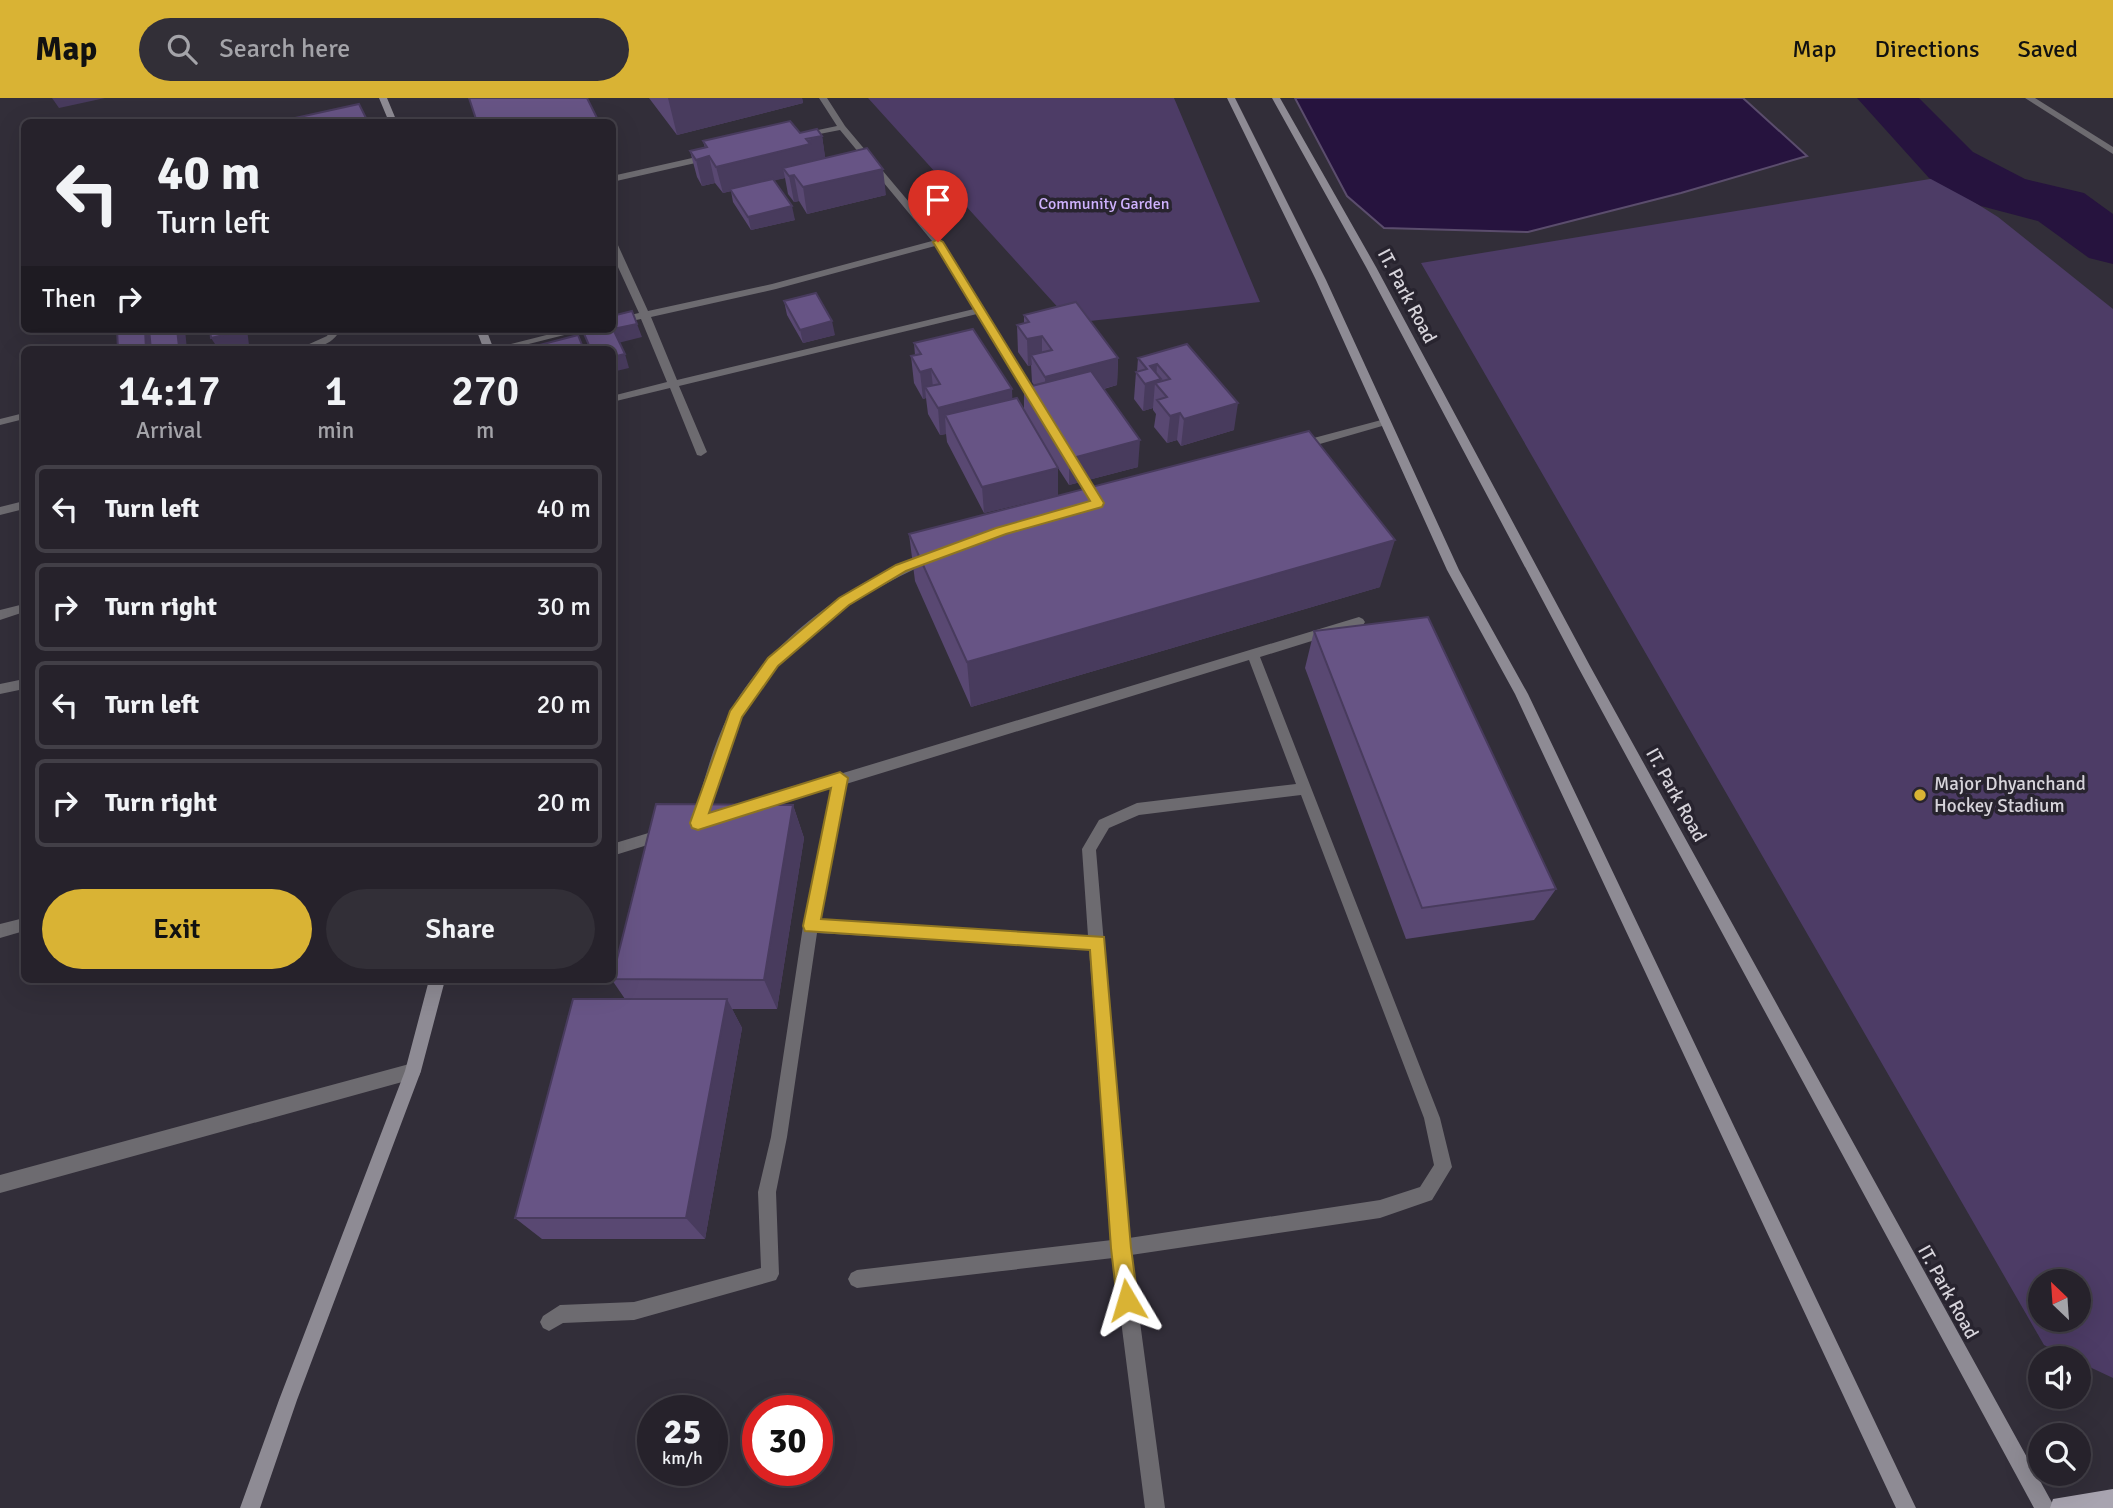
<!DOCTYPE html>
<style>
body{margin:0;font-family:Signika,sans-serif;background:#322f37;color:#f1f3f6;height:100vh;display:flex;flex-direction:column;font-size:26px;white-space:nowrap}
*{box-sizing:border-box;margin:0}
p{font-size:23px;color:#a4a4a9}
.icon{flex:none;width:38px;height:38px;fill:none;stroke:currentColor;stroke-width:2;stroke-linecap:round;stroke-linejoin:round}
.map{position:relative;flex:1;overflow:hidden}
.side{position:absolute;left:21px;top:248px;width:595px;height:637px;display:flex;flex-direction:column;background:#26222b;border-radius:10px;box-shadow:0 7px 28px #0002,0 0 0 2px #423f47}
.side>*{flex:none}
.guide{position:absolute;left:21px;top:21px;width:595px;height:214px;border-radius:10px;box-shadow:0 7px 28px #0002,0 0 0 2px #423f47;background:#26222b;color:#f1f3f6;overflow:hidden}
.needle{width:46px;rotate:335deg}
.fabs{position:absolute;left:2028px;top:1171px;display:grid;gap:14px}
.fabs a{display:grid;place-items:center;width:63px;height:63px;border-radius:50%;background:#26222b;box-shadow:0 7px 28px #0002,0 0 0 2px #423f47;font-size:35px}
.speed{position:absolute;left:637px;top:1297px;display:flex;gap:14px;font-size:35px;font-weight:700;text-align:center}
.speed>*{display:grid;place-content:center;width:91px;height:91px;border-radius:50%;background:#26222b;box-shadow:0 7px 28px #0002,0 0 0 2px #423f47;line-height:1}
.speed small{font-size:18px;font-weight:400}
.speed .limit{border:10px solid #d22;background:#fff;color:#111}
.pin{position:absolute;display:grid;place-items:center;width:60px;height:60px;color:#fff;margin:-72px -30px;border-radius:50% 50% 50% 0;rotate:-45deg;box-shadow:0 0 7px #0007}
.pin .icon{rotate:45deg}
.me{position:absolute;width:77px;margin:-38px;rotate:353deg;stroke-linejoin:round;filter:drop-shadow(0 0 5px #0008)}
.turn{display:flex;align-items:center;gap:24px;height:147px;padding:0 21px;font-size:32px}
.turn .icon{width:91px;height:91px;stroke-width:2.5}
.turn b{display:block;font-size:49px;line-height:60px}
.then{display:flex;align-items:center;height:66px;padding:0 21px;background:#0003;gap:14px;font-size:26px}
.eta{display:flex;justify-content:space-evenly;align-items:center;height:119px;text-align:center}
.eta b{font-size:42px;font-weight:600;line-height:49px}
.action{display:flex;gap:14px;margin-top:auto;padding:14px 21px}
.action a{flex:1;height:80px;border-radius:42px;background:#d9b334;color:#111;font-size:28px;font-weight:600;line-height:80px;text-align:center}
.action a+a{background:#322f37;color:#f1f3f6}
ul{padding:0;list-style:none}
li{display:flex;align-items:center;gap:21px;height:88px;margin:0 14px 10px;padding:0 7px;border:4px solid #423f47;border-radius:10px}
li div{flex:1}
li b{display:block;font-size:26px}
li em{font-style:normal}
header{display:flex;align-items:center;gap:42px;box-sizing:border-box;height:98px;padding:0 35px;background:#d9b334;color:#111}
header strong{font-size:33px}
nav{display:flex;gap:38px;margin-inline-start:auto;font-size:24px}
.search{width:490px;height:63px;background:#322f37;display:flex;align-items:center;gap:18px;box-sizing:border-box;padding:0 24px;border-radius:38px;color:#a4a4a9;font-size:26px}
.map>svg:first-child{display:block}
.green{fill:#4d3c66;fill-rule:evenodd}
.water{fill:#26133e;stroke:#5b4d6d;stroke-width:2}
.lines{fill:none;stroke-linecap:round;stroke-linejoin:round}
.river{fill:#26133e;fill-rule:evenodd}
.street{fill:#6d6b70;fill-rule:evenodd}
.secondary{fill:#8e8b94;fill-rule:evenodd}
.primary{fill:#a8a4b0;fill-rule:evenodd}
.wall{fill:#594872}
.shaded-wall{fill:#483b5d}
.building{fill:#675485;stroke:#483b5d;stroke-width:2}
.route{fill:#d9b334;stroke:#8d7422;stroke-width:2}
.poi-dot{fill:#d9b334;stroke:#28242f;stroke-width:2.5}
.labels{text-anchor:middle;dominant-baseline:central;stroke-width:7;stroke-linejoin:round;paint-order:stroke}
.far-park-label{font-size:16px;fill:#cfb2fe;stroke:#28242f}
.street-label{font-size:19px;fill:#d7d4db;stroke:#28242f}
.poi-label{font-size:19px;fill:#d7d4db;stroke:#28242f;text-anchor:start}
</style>
<header>
<strong>Map</strong>
<div class="search"><svg class="icon" aria-label="search" viewBox="0 0 24 24"><circle cx="10" cy="10" r="6"/><path d="M15 15l6 6"/></svg>Search here</div>
<nav><a>Map</a><a>Directions</a><a>Saved</a></nav>
</header>
<div class="map">
<svg width="2113" height="1410" viewBox="0 0 2113 1410">
<rect width="100%" height="100%" fill="#322e39"/>
<!-- green -->
<path class="green" d="M868,0h306l86,204 -188,21z
M1936,80l62,39 115,92v1069l-34,-16v-4h-8l-27,-13 -623,-1082zM2040,1183h39v39h-39z"/>
<!-- water -->
<path class="water" d="M1295,0h448l64,58 -126,37 -153,39 -144,-4 -37,-32z"/>
<g class="lines">
<!-- river -->
<path class="river" d="M1857,0h62l54,54 52,27 59,14 29,21v50l-24,-6 -51,-37 -57,-15 -52,-28z"/>
<!-- street -->
<path class="street" d="M819,0h8l18,28 96,114 98,161 -1,2h-8l-53,-89 -298,72 28,66 -6,4 -4,-1 -27,-67 -58,14v-6l55,-14 -26,-63 -29,6v-6l27,-6 -27,-59v-14l5,3 31,68 124,-27 160,-43 -92,-111 -41,8v-4l38,-8zM935,148l39,63 -297,71 -26,-63 125,-28z
M2025,0h10l78,49v7z
M710,56l4,3 -1,2 -101,23v-6z
M331,231h10c-9,17 -27,21 -45,21l31,-14z
M570,231h18l-83,21h-18z
M24,315v6l-24,6v-6z
M1385,321l5,3 -1,2 -90,26 -6,-4 2,-3z
M24,403v8l-24,6v-8z
M931,455l4,1v6c-73,31 -158,85 -195,159 -17,34 -20,73 -36,106h-10l-2,-4c11,-35 20,-74 37,-107 36,-70 127,-138 202,-161z
M24,506v8l-24,8v-10z
M1359,519l4,2 2,3 -2,3 -103,32 180,461 12,49 -20,33 -52,18 -249,37 34,253h-20l-32,-250 -256,30 -6,-3 -3,-6 3,-6 6,-3 255,-30 -23,-291 -272,-16 -30,204 -11,55 3,82 -3,6 -142,40 -71,3 -14,8 -6,-3 -3,-6 3,-6 17,-11 74,-3 127,-34 -3,-76 13,-55 32,-211 28,-138 -90,28 -5,-2 -2,-4 2,-4 104,-34 3,1zM1249,562l47,124 -159,19 -38,17 -17,29 6,87 -268,-16 26,-136zM1301,697l123,323 10,47 -14,22 -40,13 -251,38 -33,-388 13,-22 30,-13z
M24,581v10l-24,5v-10z
M665,730l5,2 2,4 -2,4 -58,18v-12z
M24,820v13l-24,7v-14z
M413,965l6,3 2,5 -2,5 -6,3 -413,114v-18z"/>
<!-- secondary -->
<path class="secondary" d="M379,0h8l10,24h-8z
M1227,0h8l91,182 133,290 69,124 388,814h-20l-381,-814 -68,-124 -131,-290z
M1272,0h8l96,169 214,399 465,842h-21l-456,-841 -212,-400z
M476,231h10l8,21h-10z
M429,882h16l-24,91 -124,329 -37,108h-20l39,-108 126,-329z"/>
<!-- primary -->
<path class="primary" d="M2113,1391v19h-63l3,-9z"/>
</g>
<!-- wall -->
<path class="wall" d="M649,0h153l1,5 -126,32z
M800,35l22,3 3,22 61,37 -79,19 -8,-13 -5,1 -6,-8 -3,-16 -11,2 21,40 -44,10 -18,-28 -2,-11 -8,2 -8,-10 -13,3 -5,-9 -7,-26 15,-3 -2,-7z
M784,203l51,34 -32,8 -16,-28z
M1024,217l94,43 -1,27 -13,4 34,78 -69,18 -11,-17v27l-74,18 -37,-71 -1,-8 -6,1 -12,-21 -2,-16 -3,1 -9,-16 -3,-27 4,-1 -1,-12 98,46v10l12,11v-22l10,-3 -2,-3 -1,-17 -3,1 -10,-14 -1,-27 7,-2z
M1187,246l47,86 -53,16 -4,-6 -10,3 -13,-16 2,-13 -3,-4v-2l-10,3 -9,-12 2,-27h1l1,-14z
M909,436l471,53 -409,120 -56,-126z
M1314,533l242,258 -22,31 -128,19 -101,-271z
M793,707l11,33 -27,171h-45l10,19 -37,211h-163l-27,-21 110,-219 -13,-19v-4z"/>
<!-- shaded-wall -->
<path class="shaded-wall" d="M52,0h53l-46,10z
M668,0h134l1,5 -126,32z
M822,38l4,26 -32,13 5,26 -5,1 -5,-26 -6,-8 2,10 -53,13 -2,-2 1,2 -8,2 -7,-26z
M709,58l6,27 -13,3 -6,-26z
M883,71l3,26 -79,19 -4,-27z
M792,108l3,14 -44,10 -3,-13z
M832,223l3,14 -32,8 -3,-13z
M637,226l5,13 -24,6 -5,-14z
M145,231h8l2,21h-9z
M177,231h8l2,21h-21z
M240,231h7l2,16 -20,5h-10l-8,-12z
M1042,238v26l-11,-7 1,10 -4,1 -1,-27z
M625,256l4,14 -17,4v-15z
M1118,260l-1,27 -71,19 -1,-27z
M1157,266l-1,17 5,-2 -1,11 -5,-7 -2,25 -10,3 2,-27 5,-18z
M931,271l3,27 -9,-9 1,11 -3,1 -3,-27z
M1012,291l1,27 -68,-1 1,19 -6,1 -2,-27z
M1238,305l-4,27 -53,16 3,-27z
M1180,315l-3,27 -10,3 3,-27z
M1140,342l-2,27 -69,18v-26z
M1058,370v27l-74,18 -2,-26z
M1395,442l-15,47 -409,120 -4,-45z
M793,707l11,33 -27,171 -13,-29z
M727,901l15,29 -37,211 -19,-21z"/>
<!-- building -->
<path class="building" d="M469,0h118l12,24h-31l-1,-1 -7,1h-83z
M359,6l9,18h-72l-1,-4z
M790,23l10,12 17,-4 5,7 -16,3 4,5 -94,23 -7,-11 -13,4 -6,-9 17,-4 -4,-6z
M867,50l16,21 -80,18 -9,-12 -5,1 -6,-8z
M773,81l19,27 -44,11 -18,-28z
M816,195l16,28 -32,9 -16,-29z
M1076,204l42,56 -73,19 -14,-22 21,-5 -10,-14 -15,3 -10,-14 12,-3 -5,-7z
M632,213l5,13 -24,5 12,25 -13,3v-7h-21l-9,-21h30v-13z
M117,231h28l1,21h-28z
M149,231h28l2,18 -13,3h-15z
M210,231h30l1,2 -30,7z
M973,231l39,60 -74,19 -13,-21 15,-3 -9,-15 -11,3 -9,-16 10,-2 -7,-11z
M578,237l6,15h-60v-1z
M1187,246l51,59 -54,16 -4,-6 -10,3 -13,-16 10,-3 -12,-14 15,-4 -13,-15 -7,2 11,13 -16,5 -9,-12 11,-3 -9,-11z
M1091,273l49,69 -71,19 -45,-71z
M1017,300l41,70 -76,19 -37,-72z
M1309,333l86,109 -428,122 -58,-128z
M1428,519l128,272 -134,19 -108,-277z
M656,706l137,1 -29,175 -152,-1z
M573,901h154l-41,219h-171z"/>
<!-- route -->
<path class="route" d="M938,141l5,3 161,261 -2,4 -96,27 -100,37 -57,34 -71,61 -36,51 -33,96 131,-41 8,6 -27,141 283,18 27,311 7,52 -3,8 -8,3 -7,-3 -3,-8 -6,-52 -21,-298 -285,-19 -2,-5 28,-138 -133,42 -6,-2 -2,-5 40,-112 38,-53 71,-60 57,-33 100,-37 94,-27 -157,-259z"/>
<!-- markers -->
<circle class="poi-dot" cx="1920" cy="697" r="7"/>
<g class="labels">
<!-- far-park labels -->
<g class="far-park-label">
<text x="1104" y="106">Community Garden</text>
</g>
<!-- street labels -->
<g class="street-label">
<text transform="translate(1407 198) rotate(62)">IT. Park Road</text>
<text transform="translate(1676 697) rotate(61)">IT. Park Road</text>
<text transform="translate(1948 1194) rotate(61)">IT. Park Road</text>
</g>
<!-- poi labels -->
<g class="poi-label">
<text x="1934" y="686">Major Dhyanchand<tspan x="1934" dy="22">Hockey Stadium</tspan></text>
</g>
</g>
</svg>
<div class="fabs">
<a><svg class="needle" viewBox="-14 -14 28 28"><path d="M0-13l5 13h-10z" fill="#e53935"/><path d="M0 13l5-13h-10z" fill="#a4a4a9"/></svg></a>
<a><svg class="icon" aria-label="sound" viewBox="0 0 24 24"><path d="M4 9h4l5-4v14l-5-4H4zM17 9q2 3 0 6"/></svg></a>
<a><svg class="icon" aria-label="search" viewBox="0 0 24 24"><circle cx="10" cy="10" r="6"/><path d="M15 15l6 6"/></svg></a>
</div>
<div class="speed"><div>25<small>km/h</small></div><div class="limit">30</div></div>
<div class="pin" style="left:938px;top:144px;background:#d93025"><svg class="icon" aria-label="arrive" viewBox="0 0 24 24"><path d="M6 21V4h12l-3 4 3 4H6"/></svg></div>
<svg class="me" style="left:1127px;top:1202px" viewBox="-20 -20 40 40"><path d="M0-17L14 15 0 8-14 15z" fill="#d9b334" stroke="#fff" stroke-width="4"/></svg>
<div class="guide">
<div class="turn"><svg class="icon" aria-label="left" viewBox="0 0 24 24"><path d="M17 20v-9H6M10 6l-5 5 5 5"/></svg><div><b>40 m</b>Turn left</div></div>
<div class="then">Then<svg class="icon" aria-label="right" viewBox="0 0 24 24"><path d="M7 20v-9h11M14 6l5 5-5 5"/></svg></div>
</div>
<section class="side">
<div class="eta">
<div><b>14:17</b><p>Arrival</p></div>
<div><b>1</b><p>min</p></div>
<div><b>270</b><p>m</p></div>
</div>
<ul>
<li><svg class="icon" aria-label="left" viewBox="0 0 24 24"><path d="M17 20v-9H6M10 6l-5 5 5 5"/></svg><div><b>Turn left</b></div><em>40 m</em></li>
<li><svg class="icon" aria-label="right" viewBox="0 0 24 24"><path d="M7 20v-9h11M14 6l5 5-5 5"/></svg><div><b>Turn right</b></div><em>30 m</em></li>
<li><svg class="icon" aria-label="left" viewBox="0 0 24 24"><path d="M17 20v-9H6M10 6l-5 5 5 5"/></svg><div><b>Turn left</b></div><em>20 m</em></li>
<li><svg class="icon" aria-label="right" viewBox="0 0 24 24"><path d="M7 20v-9h11M14 6l5 5-5 5"/></svg><div><b>Turn right</b></div><em>20 m</em></li>
</ul>
<div class="action"><a>Exit</a><a>Share</a></div>
</section>
</div>
